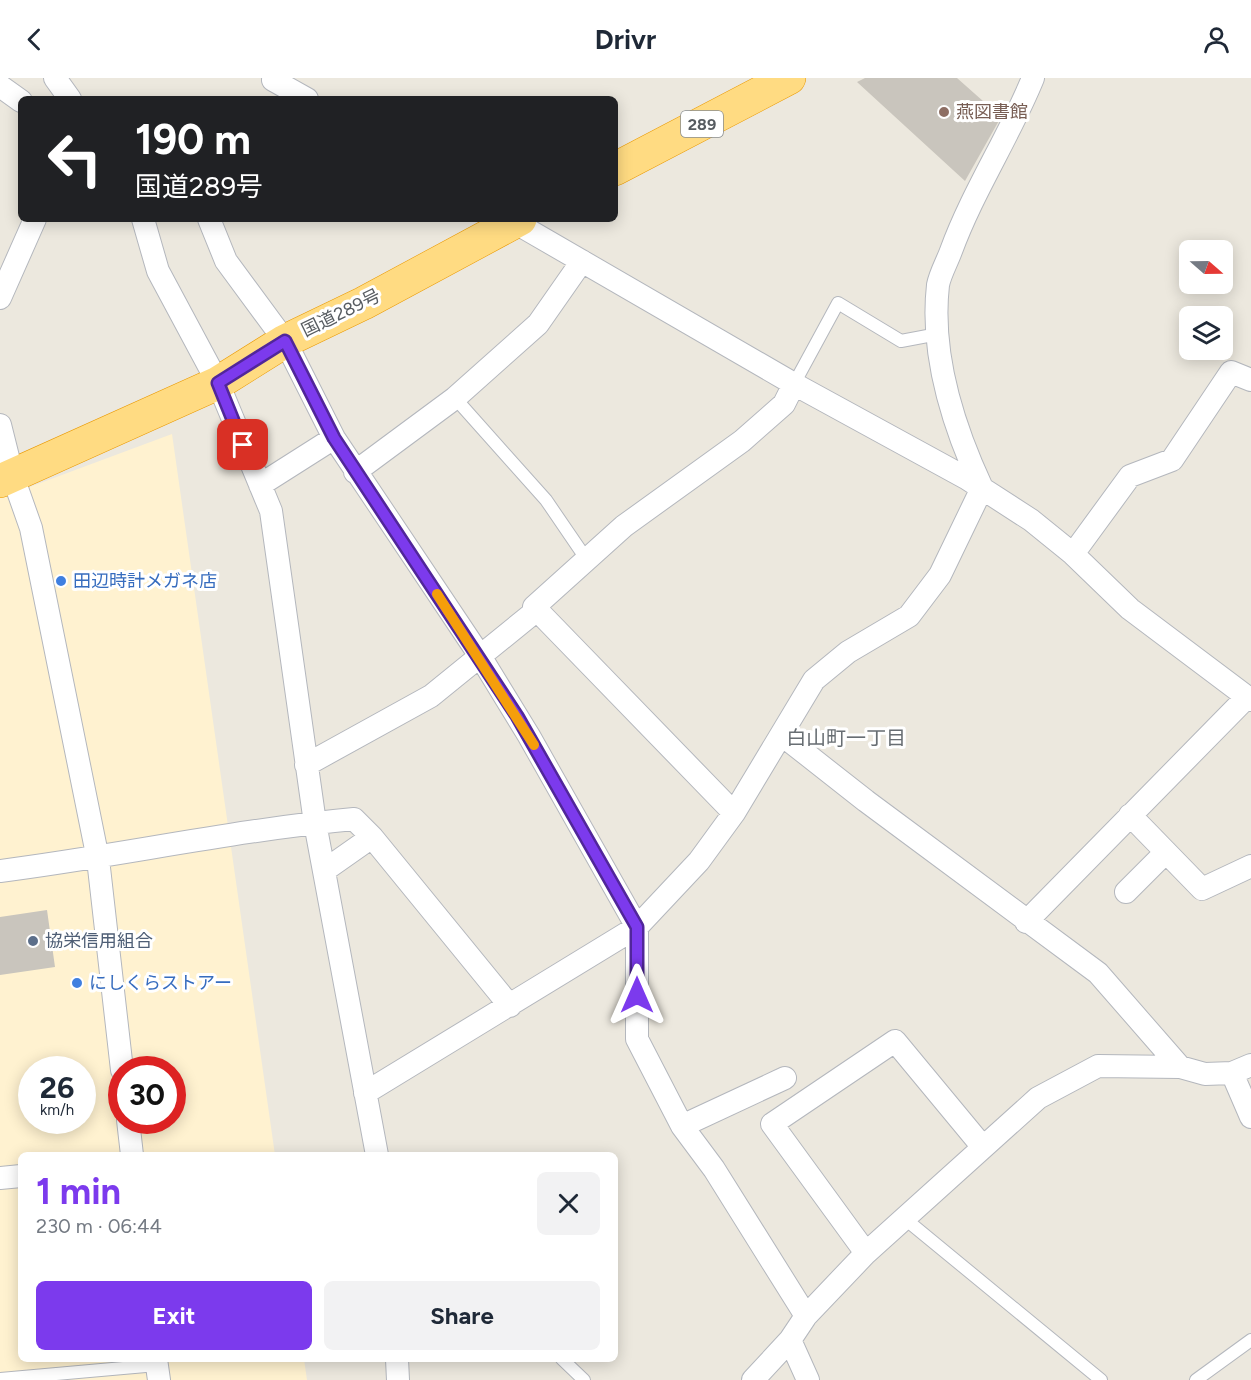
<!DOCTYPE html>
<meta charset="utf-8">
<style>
body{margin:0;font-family:Figtree,"Noto Sans JP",sans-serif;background:#f2f2f3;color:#1f2937;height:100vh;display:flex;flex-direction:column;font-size:22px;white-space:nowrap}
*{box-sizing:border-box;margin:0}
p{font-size:20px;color:#747a83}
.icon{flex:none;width:33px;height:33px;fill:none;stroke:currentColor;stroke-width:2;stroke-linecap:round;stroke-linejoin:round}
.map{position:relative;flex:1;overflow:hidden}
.sheet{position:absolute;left:18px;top:1074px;width:600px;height:210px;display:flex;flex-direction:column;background:#fff;border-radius:9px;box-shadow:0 3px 15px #0003}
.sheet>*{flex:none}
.guide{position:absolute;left:18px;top:18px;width:600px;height:126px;border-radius:9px;box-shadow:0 3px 15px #0003;background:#202124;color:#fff;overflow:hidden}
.needle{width:39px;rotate:110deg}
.controls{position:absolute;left:1179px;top:162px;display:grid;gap:12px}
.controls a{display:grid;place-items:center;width:54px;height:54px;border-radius:9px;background:#fff;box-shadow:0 3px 15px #0003;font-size:30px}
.speed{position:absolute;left:18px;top:978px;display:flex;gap:12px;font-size:30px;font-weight:700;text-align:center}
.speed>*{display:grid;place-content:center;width:78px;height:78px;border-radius:50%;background:#fff;box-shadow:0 3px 15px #0003;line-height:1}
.speed small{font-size:15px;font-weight:400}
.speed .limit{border:9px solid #d22;background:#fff;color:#111}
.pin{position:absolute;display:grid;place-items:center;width:51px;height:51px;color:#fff;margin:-26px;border-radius:12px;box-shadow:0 3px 9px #0006}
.me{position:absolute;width:66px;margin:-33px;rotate:0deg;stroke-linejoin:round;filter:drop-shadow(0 0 4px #0008)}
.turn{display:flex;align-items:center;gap:21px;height:126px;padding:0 18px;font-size:27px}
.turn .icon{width:78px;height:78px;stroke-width:2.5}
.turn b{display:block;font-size:42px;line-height:51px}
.round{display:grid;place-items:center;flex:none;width:63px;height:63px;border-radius:9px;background:#f2f2f3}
.head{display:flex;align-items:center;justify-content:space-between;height:102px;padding:0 18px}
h1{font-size:36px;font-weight:700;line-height:45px;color:#7c3aed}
.cta{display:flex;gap:12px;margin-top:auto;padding:12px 18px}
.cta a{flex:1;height:69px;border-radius:9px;background:#7c3aed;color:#fff;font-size:24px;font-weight:700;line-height:69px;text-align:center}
.cta a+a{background:#f2f2f3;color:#1f2937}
header{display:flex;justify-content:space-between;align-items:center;height:78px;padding:0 18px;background:#fff;font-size:27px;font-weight:700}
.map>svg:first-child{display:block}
.commercial{fill:#fff2d0;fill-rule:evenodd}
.building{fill:#c9c5bd}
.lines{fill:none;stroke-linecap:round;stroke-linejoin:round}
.lane-casing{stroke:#b4b7bd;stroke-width:14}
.street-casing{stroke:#b4b7bd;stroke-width:24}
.highway-casing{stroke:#ea9900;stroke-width:34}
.lane{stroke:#fff;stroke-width:12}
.street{stroke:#fff;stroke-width:22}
.highway{stroke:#ffdb82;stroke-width:33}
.route-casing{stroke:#51269a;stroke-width:15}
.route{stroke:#7c3aed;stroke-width:10}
.slow{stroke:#f59e0b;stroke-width:10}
.education-dot{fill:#8d6e63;stroke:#fff;stroke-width:2}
.shop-dot{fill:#3f7fe0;stroke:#fff;stroke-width:2}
.service-dot{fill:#5c6f8a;stroke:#fff;stroke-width:2}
.labels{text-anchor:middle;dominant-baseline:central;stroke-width:6;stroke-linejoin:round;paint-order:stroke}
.shield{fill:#fff;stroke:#898d90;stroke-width:1.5}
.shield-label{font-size:16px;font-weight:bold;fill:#575c61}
.education-label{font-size:18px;fill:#785e54;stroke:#fff;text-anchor:start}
.street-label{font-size:18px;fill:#575c61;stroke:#fff}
.shop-label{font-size:18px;fill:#366cbe;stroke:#fff;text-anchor:start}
.service-label{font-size:18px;fill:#4e5e75;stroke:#fff;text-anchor:start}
.neighbourhood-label{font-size:20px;fill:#686e73;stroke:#fff}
</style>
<header><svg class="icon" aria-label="back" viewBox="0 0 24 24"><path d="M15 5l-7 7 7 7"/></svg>Drivr<svg class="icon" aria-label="person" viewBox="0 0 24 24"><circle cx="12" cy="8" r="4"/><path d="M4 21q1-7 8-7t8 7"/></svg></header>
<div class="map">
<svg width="1251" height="1302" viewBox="0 0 1251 1302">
<rect width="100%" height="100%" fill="#ece8de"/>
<!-- commercial -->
<path class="commercial" d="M172,356l103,721h-254v204h283l3,21h-307v-882zM32,992h50v50h-50zM122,992h50v50h-50z"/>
<!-- building -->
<path class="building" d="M865,0h92l44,39 -36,64 -108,-99z
M47,832l8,57 -55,8v-58z"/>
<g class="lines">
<!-- lane casing -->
<g class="lane-casing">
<path id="lane" d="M794,306l44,-81 63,38 37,-7
M455,320l91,102 41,60
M904,1140l197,162
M562,1281l22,21
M0,1301l157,-14
M1196,1302l55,-40"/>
</g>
<!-- street casing -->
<g class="street-casing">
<path id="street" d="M55,0l15,21
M273,2l34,19
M0,8l21,15
M143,141l15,52 60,112 53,128 44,312 62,332
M209,141l17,42 59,80 49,97 146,218 49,80 108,191v112l45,87 32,43 92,147
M509,141l285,165 172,94 65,42 42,34 57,55 121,91
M0,220l35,-79
M0,347l13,52 18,51 67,331 24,211
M355,394l100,-74 83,-74 44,-63
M260,407l74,-47
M982,410c-29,-62 -52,-133 -44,-203 2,-11 9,-23 13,-34 22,-60 58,-114 82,-173
M1073,476l57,-78 42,-16 59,-88 20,8
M537,532l197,203
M782,657l84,66 232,172 82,94
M306,687l125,-69 106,-86 -3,-3 90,-81 118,-85 42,-37 10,-20
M1130,737l72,74 49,-23
M325,792l47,-33 138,169
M0,793c118,-15 235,-41 354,-52l18,18
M1126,814l40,-40
M1026,844l221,-225
M1232,995l19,44
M365,1015l272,-166 62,-66 35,-48 80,-133 34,-28 61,-36 31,-41 42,-87
M128,1042l4,35
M682,1048l103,-48
M0,1100l21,-2
M866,1175l-94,-129 123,-83 87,105
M790,1262l18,40
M156,1281l3,21
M397,1281l1,21
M753,1302l37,-40 16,-24 60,-63 172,-155 60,-32 82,1 25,7 27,-1 19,-8"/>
</g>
<!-- highway casing -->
<g class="highway-casing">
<path id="highway" d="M615,91l174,-91
M0,403l218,-98 67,-42 79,-38 156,-84"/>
</g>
<!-- lane -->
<use href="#lane" class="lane"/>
<!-- street -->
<use href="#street" class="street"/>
<!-- highway -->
<use href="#highway" class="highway"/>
</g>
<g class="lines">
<!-- route casing -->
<g class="route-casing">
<path id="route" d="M243,367l-25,-62 67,-42 49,97 183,278 120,211v68"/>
</g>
<!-- route -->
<use href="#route" class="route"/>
<!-- slow -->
<path class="slow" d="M437,516l97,151"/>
</g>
<!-- markers -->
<circle class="education-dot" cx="944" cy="34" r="6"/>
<g class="shop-dot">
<circle cx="61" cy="503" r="6"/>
<circle cx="77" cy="905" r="6"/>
</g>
<circle class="service-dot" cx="33" cy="863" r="6"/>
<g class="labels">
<!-- shield labels -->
<rect class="shield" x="681" y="33" width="42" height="26" rx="4.5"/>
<g class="shield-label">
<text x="702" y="46">289</text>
</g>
<!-- education labels -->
<g class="education-label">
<text x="956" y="34">燕図書館</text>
</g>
<!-- street labels -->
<g class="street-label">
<text transform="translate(341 235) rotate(-26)">国道289号</text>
</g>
<!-- shop labels -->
<g class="shop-label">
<text x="73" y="503">田辺時計メガネ店</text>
<text x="89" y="905">にしくらストアー</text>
</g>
<!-- service labels -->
<g class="service-label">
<text x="45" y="863">協栄信用組合</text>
</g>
<!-- neighbourhood labels -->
<g class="neighbourhood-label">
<text x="846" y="660">白山町一丁目</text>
</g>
</g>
</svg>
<div class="controls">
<a><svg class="needle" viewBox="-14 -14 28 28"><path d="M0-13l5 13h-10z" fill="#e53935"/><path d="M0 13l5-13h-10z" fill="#747a83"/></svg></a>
<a><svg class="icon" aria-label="layers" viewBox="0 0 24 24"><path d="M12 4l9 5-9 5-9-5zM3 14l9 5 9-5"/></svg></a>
</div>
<div class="speed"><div>26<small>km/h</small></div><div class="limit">30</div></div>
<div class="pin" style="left:243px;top:367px;background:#d93025"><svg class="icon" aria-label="arrive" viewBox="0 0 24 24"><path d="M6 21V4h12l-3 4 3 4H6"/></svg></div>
<svg class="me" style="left:637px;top:917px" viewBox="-20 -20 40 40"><path d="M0-17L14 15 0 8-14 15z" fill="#7c3aed" stroke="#fff" stroke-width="4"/></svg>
<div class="guide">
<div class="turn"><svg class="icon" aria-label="left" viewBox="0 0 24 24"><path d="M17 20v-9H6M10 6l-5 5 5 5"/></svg><div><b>190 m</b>国道289号</div></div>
</div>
<section class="sheet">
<div class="head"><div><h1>1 min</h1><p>230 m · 06:44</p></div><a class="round"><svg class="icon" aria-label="close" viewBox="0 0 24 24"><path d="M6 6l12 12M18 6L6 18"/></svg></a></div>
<div class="cta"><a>Exit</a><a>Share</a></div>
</section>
</div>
